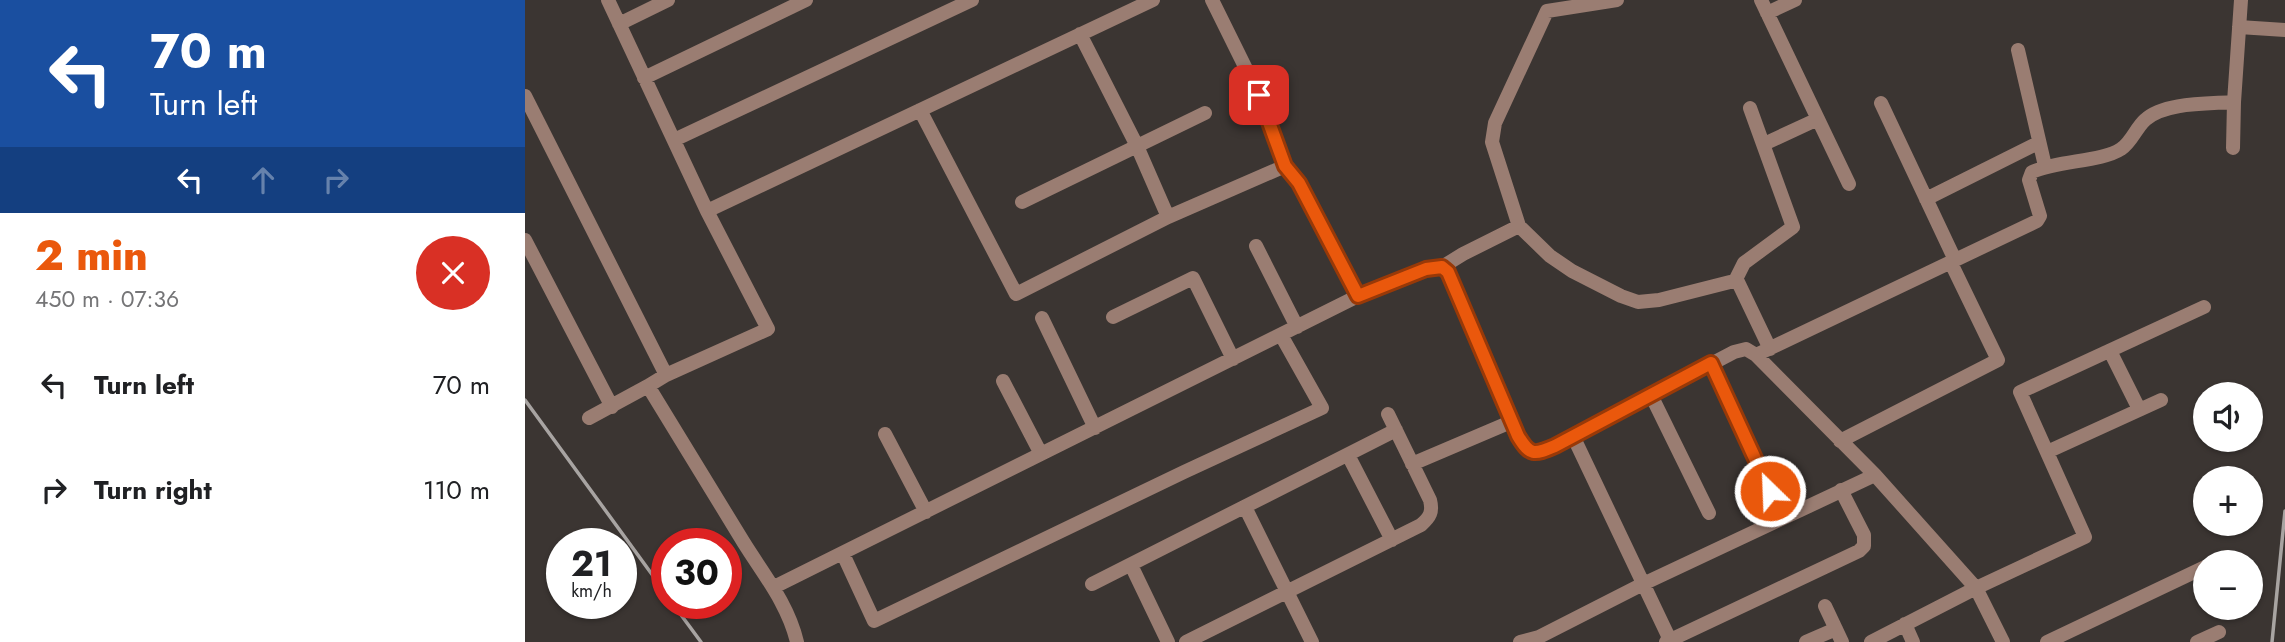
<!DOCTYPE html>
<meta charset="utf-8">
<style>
body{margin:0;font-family:Jost,sans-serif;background:#f2f2f2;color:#202124;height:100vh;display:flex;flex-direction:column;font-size:26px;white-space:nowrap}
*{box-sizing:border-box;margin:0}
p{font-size:23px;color:#757577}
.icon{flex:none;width:38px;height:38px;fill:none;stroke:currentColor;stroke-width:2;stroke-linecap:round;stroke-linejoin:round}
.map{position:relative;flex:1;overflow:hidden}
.drawer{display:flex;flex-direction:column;background:#fff;width:525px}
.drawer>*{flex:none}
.top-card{background:#1a4fa0;color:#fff;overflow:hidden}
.controls{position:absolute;left:1668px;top:382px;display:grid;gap:14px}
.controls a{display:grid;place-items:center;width:70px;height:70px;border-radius:50%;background:#fff;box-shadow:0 2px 5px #0004;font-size:35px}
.speed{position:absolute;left:21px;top:528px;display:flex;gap:14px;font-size:35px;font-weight:700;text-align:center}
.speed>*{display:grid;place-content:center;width:91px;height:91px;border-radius:50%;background:#fff;box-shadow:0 2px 5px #0004;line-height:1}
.speed small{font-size:18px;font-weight:400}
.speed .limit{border:10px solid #d22;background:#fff;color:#111}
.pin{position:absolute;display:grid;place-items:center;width:60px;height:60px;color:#fff;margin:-30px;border-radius:14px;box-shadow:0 4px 10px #0006}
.me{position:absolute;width:77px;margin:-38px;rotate:336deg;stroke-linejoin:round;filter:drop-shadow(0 0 5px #0008)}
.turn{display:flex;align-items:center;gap:24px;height:147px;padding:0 35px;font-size:32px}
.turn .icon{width:91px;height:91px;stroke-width:2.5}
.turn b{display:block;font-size:49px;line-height:60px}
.lanes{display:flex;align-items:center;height:66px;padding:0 35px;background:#0003;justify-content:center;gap:35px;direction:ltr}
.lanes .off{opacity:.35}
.round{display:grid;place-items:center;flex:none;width:74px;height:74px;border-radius:37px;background:#f2f2f2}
.headline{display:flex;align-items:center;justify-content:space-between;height:119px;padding:0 35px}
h1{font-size:42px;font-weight:800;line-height:52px;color:#ea580c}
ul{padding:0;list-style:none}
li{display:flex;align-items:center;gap:21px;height:105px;padding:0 35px}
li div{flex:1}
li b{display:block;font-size:26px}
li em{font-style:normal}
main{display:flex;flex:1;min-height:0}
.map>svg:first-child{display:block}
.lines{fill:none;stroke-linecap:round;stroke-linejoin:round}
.street{stroke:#9a7d72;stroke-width:14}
.rail{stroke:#a8a4a2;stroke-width:3.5}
.route-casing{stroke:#983908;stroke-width:18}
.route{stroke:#ea580c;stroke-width:12}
</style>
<main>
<section class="drawer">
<div class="top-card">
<div class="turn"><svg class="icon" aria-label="left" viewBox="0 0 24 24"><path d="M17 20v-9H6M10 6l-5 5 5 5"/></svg><div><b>70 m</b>Turn left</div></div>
<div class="lanes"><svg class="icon" aria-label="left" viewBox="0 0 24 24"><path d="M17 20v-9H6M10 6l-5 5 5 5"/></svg><svg class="icon off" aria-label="ahead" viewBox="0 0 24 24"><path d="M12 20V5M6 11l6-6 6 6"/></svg><svg class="icon off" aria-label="right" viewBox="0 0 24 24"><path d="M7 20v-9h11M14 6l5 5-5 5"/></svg></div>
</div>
<div class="headline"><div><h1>2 min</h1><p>450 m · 07:36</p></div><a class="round" style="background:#d93025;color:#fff"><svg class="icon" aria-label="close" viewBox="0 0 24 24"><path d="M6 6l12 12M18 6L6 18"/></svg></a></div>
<ul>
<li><svg class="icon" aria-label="left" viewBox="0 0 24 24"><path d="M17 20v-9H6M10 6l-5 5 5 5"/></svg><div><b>Turn left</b></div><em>70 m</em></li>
<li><svg class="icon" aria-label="right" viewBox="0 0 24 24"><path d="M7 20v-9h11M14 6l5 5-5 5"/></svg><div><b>Turn right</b></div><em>110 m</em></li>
</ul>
</section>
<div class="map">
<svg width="1760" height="642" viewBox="0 0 1760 642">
<rect width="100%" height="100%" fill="#3b3532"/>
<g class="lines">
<!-- street -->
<path class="street" d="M83,0l99,211 61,118 -102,46 -18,11c32,52 64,104 96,157 20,32 44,61 53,99
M687,0l47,95 26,71 14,17 59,113
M1236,0l88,184
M1242,13l28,-13
M94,24l49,-24
M1714,27l46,3
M555,34l57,112 31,71
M1493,50l27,116
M119,78l162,-78
M0,96l141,279
M1356,103l74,157
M395,110l96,184 152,-77 117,-51
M149,140l298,-140
M1239,144l54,-25
M1708,148l1,-46 7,-102
M1401,199l112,-56
M497,202l183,-89
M182,211l446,-211
M994,226l-27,-84 3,-19 52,-112 70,-11
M0,240l87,167
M731,246l41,81
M917,267l21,-13 56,-28 31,30 22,15 49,25 17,6 21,-2 71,-18h8l32,67
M1210,281l9,-18 49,-36 -43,-119
M588,317l80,-39 40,81
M517,318l53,110
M1585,351l29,58
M1231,355l281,-134 3,-5 -11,-36 3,-8c26,-12 69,-10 89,-23 10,-6 15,-21 24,-29 19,-18 64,-16 89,-18
M1186,363l72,155
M478,381l38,73
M1126,395l58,118
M64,418l59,-32
M360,434l41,78
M1048,436l98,206
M1315,441l158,-81 -47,-97
M1522,452l114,-52
M823,455l44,85
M887,464l101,-43
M720,507l67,135
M318,554l31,67 310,-149 138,-64 -41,-73
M1691,562l11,-5
M606,565l37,77
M567,584l304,-154
M249,587l584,-291 78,-30 6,1 6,5 71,164c11,20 15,19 36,10l179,-94 12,-3 10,6 119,120 92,103 9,10 27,54
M1300,606l17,36
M1380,624l8,18
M661,642l235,-117c9,-8 12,-13 9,-25l-42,-86
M995,642l19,-5 104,-53 232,-109
M1141,642l193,-91 5,-5v-11l-23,-45
M1281,642l30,-13
M1346,642l105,-54 109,-51 -65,-145 184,-85
M1522,642l158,-75
M1672,642l22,-10"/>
<!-- rail -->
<path class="rail" d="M0,400l142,195
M148,604l28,38
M1747,642l13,-131"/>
</g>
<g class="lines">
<!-- route casing -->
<g class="route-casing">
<path id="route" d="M734,95l26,71 14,17 59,113 68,-27 16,-2 6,5 70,164c12,20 16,19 37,10l156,-83 59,128"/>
</g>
<!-- route -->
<use href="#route" class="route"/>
</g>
</svg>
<div class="controls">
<a><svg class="icon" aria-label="sound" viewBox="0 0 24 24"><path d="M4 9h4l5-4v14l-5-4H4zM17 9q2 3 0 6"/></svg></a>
<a>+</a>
<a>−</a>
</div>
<div class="speed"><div>21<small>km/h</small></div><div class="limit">30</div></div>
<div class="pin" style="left:734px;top:95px;background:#d93025"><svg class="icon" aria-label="arrive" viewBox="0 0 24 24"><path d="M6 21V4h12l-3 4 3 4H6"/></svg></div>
<svg class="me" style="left:1245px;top:491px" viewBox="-20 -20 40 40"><circle r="17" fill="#ea580c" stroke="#fff" stroke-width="3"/><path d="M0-11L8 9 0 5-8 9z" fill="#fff"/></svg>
</div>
</main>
